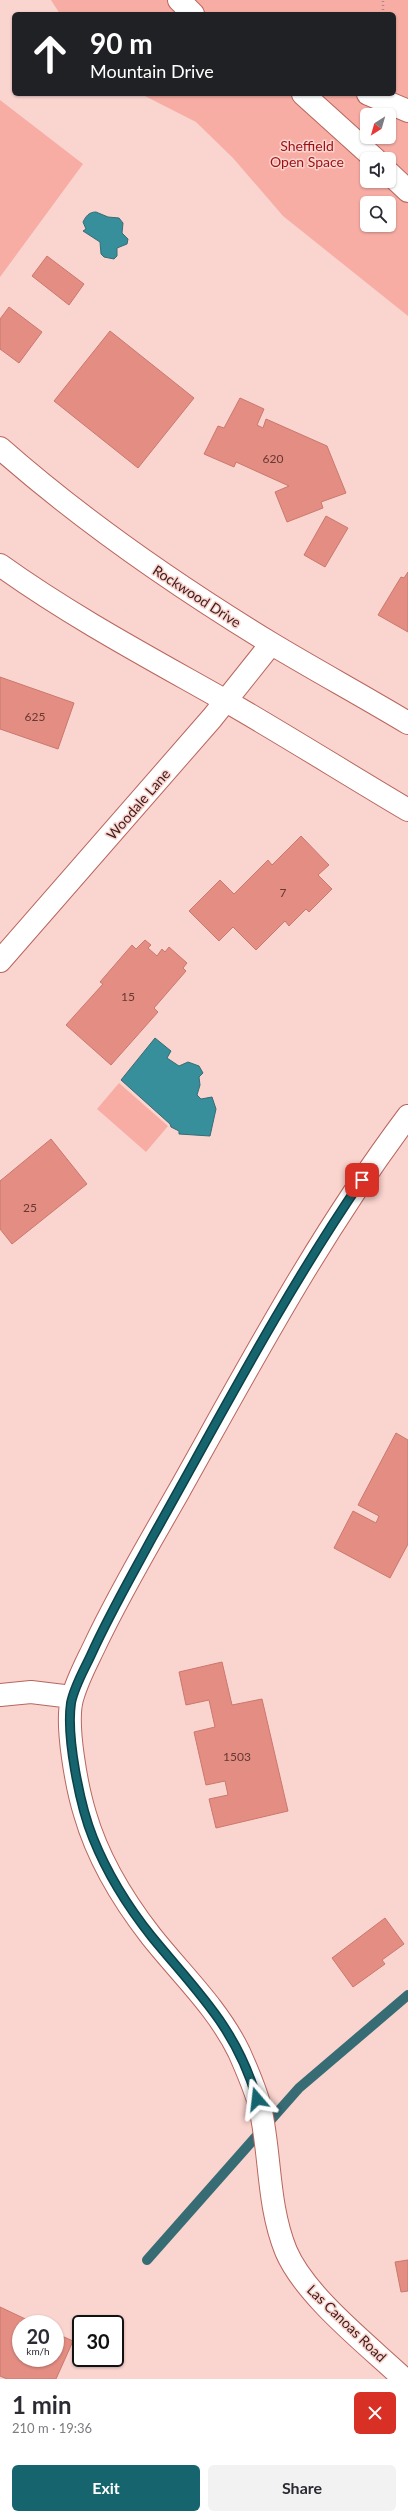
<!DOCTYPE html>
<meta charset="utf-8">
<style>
body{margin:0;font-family:Lato,sans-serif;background:#f2f2f3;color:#2b2b33;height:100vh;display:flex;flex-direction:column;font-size:15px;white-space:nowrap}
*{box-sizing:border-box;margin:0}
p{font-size:13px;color:#7c7c81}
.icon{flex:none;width:22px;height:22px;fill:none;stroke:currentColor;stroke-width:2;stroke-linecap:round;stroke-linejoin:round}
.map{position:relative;height:2379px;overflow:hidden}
.panel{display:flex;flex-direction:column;background:#fff;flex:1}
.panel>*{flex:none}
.banner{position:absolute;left:12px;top:12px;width:384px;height:84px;border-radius:6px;box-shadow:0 1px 3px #0004;background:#202124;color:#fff;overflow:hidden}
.needle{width:26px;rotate:217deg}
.tools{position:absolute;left:360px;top:108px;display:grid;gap:8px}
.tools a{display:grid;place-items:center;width:36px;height:36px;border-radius:6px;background:#fff;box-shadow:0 1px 3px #0004;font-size:20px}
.speed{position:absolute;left:12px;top:2315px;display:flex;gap:8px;font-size:20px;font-weight:700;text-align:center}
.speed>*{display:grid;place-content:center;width:52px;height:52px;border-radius:50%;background:#fff;box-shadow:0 1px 3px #0004;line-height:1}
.speed small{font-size:10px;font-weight:400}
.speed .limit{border:2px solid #111;border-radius:6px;background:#fff;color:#111}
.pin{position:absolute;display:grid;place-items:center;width:34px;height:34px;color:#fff;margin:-17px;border-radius:8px;box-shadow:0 2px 6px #0006}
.me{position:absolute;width:44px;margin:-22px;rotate:343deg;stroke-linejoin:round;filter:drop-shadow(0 0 3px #0008)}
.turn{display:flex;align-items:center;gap:14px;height:84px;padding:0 12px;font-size:18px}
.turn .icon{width:52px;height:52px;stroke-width:2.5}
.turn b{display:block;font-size:28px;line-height:34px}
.round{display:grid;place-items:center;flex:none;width:42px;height:42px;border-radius:6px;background:#f2f2f3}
.overview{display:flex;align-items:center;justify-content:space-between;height:68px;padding:0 12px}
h1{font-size:24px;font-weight:700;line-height:30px}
.cta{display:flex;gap:8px;margin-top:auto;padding:8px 12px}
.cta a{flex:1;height:46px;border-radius:6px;background:#16646d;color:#fff;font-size:16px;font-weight:700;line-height:46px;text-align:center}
.cta a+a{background:#f2f2f3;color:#2b2b33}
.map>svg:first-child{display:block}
.green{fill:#f7ada4;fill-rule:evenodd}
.water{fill:#368f9b;stroke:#386c74}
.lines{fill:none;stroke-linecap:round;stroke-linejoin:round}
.stream{stroke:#386c74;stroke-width:10}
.building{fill:#e38d83;stroke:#cb786e}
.minor-casing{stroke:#b8665d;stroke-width:24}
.path{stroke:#ac8783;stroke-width:2.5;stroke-dasharray:1 3;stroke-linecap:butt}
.minor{stroke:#fff;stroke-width:22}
.route-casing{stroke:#0e4147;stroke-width:10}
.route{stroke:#16646d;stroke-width:7}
.labels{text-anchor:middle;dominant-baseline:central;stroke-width:3;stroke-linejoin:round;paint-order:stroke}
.number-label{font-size:12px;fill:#673834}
.park-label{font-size:14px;fill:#9d1014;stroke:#fad4cf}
.street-label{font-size:14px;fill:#3e1c19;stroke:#fad4cf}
</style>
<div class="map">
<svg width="408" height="2379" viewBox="0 0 408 2379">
<rect width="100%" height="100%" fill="#fad4cf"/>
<!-- green -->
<path class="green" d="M51,0h357v316l-125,-100 -50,-58 -37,-36 -55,-28h253v-80h-334zM367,115h22v22h-22zM367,159h22v22h-22zM367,203h22v22h-22z
M0,100l83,64 -83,113z
M119,1083l49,43 -22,26 -49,-43z"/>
<!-- water -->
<path class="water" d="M96,212l12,5 11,1 4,5 -1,10 6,6 -1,5 -10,4v8l-3,3 -10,-2 -3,-3 -1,-12 -17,-11 3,-2 -3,-7c3,-6 6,-10 13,-10z
M155,1038l16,13 -4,7 12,8 9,-4 11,4 4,7 -4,4 1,8 -3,10 4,4 11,-2 4,12 -6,27 -31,-2v-3l-8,-4 -1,-3 -49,-44z"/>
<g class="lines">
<!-- stream -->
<path class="stream" d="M147,2260l152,-172 109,-93"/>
</g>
<!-- building -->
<path class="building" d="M47,256l37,28 -15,21 -37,-29z
M9,307l33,25 -23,31 -19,-14v-30z
M110,331l84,67 -56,70 -84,-67z
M240,398l24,11 -7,16 6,3 3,-9 61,27 19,47 -25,9 2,6 -36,14 -12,-30 14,-6 -53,-24 -2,5 -30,-13 14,-28 6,2z
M326,516l22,12 -23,39 -21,-12z
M408,572v60l-30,-17 23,-38 3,1z
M0,677l74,26 -16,46 -58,-20z
M301,836l28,29 -11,10 14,14 -23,23 -3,-3 -17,17 -4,-5 -29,29 -23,-23 -14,14 -30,-30 31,-31 14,14 34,-34 4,5z
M145,940l6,5 -3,3 9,8 5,-7 3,3 4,-5 18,16 -4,5 3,3 -32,37 4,4 -47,53 -45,-40 37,-41 -3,-2 32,-37 4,4z
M51,1139l36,45 -75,60 -12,-15v-48z
M396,1433l12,7v104l-18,34 -56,-30 19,-37 23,12 3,-7 -21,-11z
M222,1662l10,43 30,-6 26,112 -72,17 -7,-29 19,-4 -3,-14 -19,4 -12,-53 21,-5 -6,-27 -23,5 -7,-33z
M385,1918l19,26 -22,16 3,4 -32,23 -21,-29z
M408,2260v31l-7,1 -6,-30z
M0,2307l36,17h-15v34h34v-25l18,8 -17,38h-49l-7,-3z"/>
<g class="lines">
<!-- minor casing -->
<g class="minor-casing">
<path id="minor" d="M179,0l14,14
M303,94l72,65
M368,94l40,17
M389,173l19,18
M0,448c84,74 177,138 272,196 45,27 91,52 136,79
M0,565c71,51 150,93 226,136 61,35 121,73 182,109
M0,961l212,-243 59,-74
M0,1695l31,-3 41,5
M404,2379c-36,-34 -99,-83 -118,-128 -19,-47 -15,-96 -26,-144 -5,-19 -13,-37 -21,-55 -22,-45 -58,-78 -88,-116 -28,-36 -53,-77 -66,-122 -8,-26 -20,-89 -13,-115 5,-19 15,-37 23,-54 25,-53 55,-103 84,-154 73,-130 139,-255 229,-375"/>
</g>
<!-- path -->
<path class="path" d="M383,14v-14"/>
<!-- minor -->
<use href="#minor" class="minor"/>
</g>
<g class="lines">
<!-- route casing -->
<g class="route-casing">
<path id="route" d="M257,2099c-21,-72 -60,-107 -105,-162 -24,-30 -45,-64 -59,-99 -13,-32 -27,-101 -22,-135 3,-16 13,-33 20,-48 18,-40 40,-78 61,-117 68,-121 132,-244 210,-358"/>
</g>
<!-- route -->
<use href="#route" class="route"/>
</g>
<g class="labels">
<!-- number labels -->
<g class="number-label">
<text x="273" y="458">620</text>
<text x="35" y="716">625</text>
<text x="283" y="892">7</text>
<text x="128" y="996">15</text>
<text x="30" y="1207">25</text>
<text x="237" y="1756">1503</text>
</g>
<!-- park labels -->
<g class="park-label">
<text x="307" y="145">Sheffield<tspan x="307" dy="16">Open Space</tspan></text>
</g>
<!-- street labels -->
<g class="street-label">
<text transform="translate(197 596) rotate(33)">Rockwood Drive</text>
<text transform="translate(138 804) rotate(-49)">Woodale Lane</text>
<text transform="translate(347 2323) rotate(44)">Las Canoas Road</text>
</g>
</g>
</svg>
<div class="tools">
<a><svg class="needle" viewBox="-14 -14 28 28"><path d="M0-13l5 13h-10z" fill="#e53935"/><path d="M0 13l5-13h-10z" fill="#7c7c81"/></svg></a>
<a><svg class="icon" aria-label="sound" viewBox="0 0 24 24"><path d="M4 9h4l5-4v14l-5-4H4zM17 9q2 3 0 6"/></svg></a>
<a><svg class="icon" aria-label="search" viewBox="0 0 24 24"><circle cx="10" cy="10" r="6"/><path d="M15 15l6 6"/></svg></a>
</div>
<div class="speed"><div>20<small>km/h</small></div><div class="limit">30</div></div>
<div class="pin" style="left:362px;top:1180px;background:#d93025"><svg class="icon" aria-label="arrive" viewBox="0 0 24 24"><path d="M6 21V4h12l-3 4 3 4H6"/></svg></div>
<svg class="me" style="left:257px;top:2099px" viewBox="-20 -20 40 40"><path d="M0-17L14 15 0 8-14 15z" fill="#16646d" stroke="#fff" stroke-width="4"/></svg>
<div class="banner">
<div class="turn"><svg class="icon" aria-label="ahead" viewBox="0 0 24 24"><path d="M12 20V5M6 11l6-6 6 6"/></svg><div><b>90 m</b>Mountain Drive</div></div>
</div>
</div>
<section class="panel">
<div class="overview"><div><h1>1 min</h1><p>210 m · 19:36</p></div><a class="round" style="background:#d93025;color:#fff"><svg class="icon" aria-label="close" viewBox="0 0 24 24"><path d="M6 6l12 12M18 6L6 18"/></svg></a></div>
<div class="cta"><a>Exit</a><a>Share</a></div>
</section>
